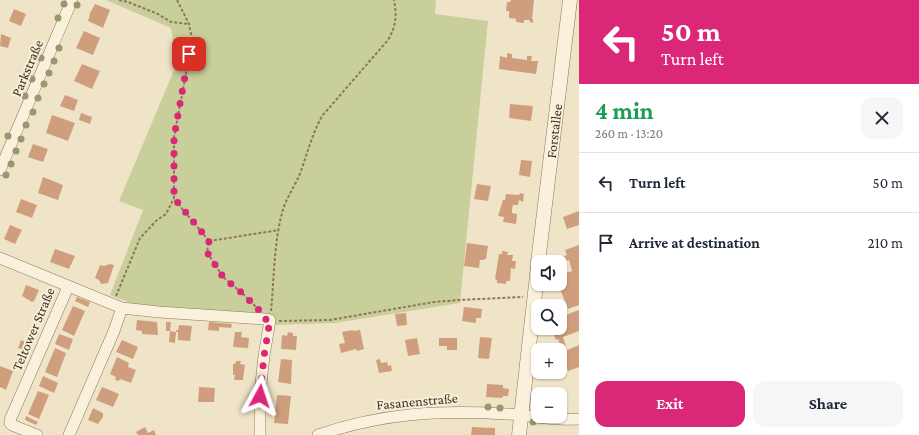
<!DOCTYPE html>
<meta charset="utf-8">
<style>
body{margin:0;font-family:"Crimson Pro",serif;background:#f6f6f7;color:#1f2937;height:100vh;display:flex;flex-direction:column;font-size:15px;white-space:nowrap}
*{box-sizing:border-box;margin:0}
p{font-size:13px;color:#747a83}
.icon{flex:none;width:22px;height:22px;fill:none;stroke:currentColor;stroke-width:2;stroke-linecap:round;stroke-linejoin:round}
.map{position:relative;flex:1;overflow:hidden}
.panel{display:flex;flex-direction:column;background:#fff;width:340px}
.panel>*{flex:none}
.banner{background:#db2777;color:#fff;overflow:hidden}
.buttons{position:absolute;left:531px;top:255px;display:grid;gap:8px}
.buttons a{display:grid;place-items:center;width:36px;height:36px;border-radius:8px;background:#fff;box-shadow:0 1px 3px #0004;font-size:20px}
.pin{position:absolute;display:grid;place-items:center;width:34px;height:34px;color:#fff;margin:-17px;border-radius:8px;box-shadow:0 2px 6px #0006}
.me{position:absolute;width:44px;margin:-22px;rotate:5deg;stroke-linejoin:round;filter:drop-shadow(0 0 3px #0008)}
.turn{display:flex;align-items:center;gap:14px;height:84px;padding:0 16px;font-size:18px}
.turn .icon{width:52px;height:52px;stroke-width:2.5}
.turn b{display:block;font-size:28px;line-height:34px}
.round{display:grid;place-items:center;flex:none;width:42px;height:42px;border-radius:12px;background:#f6f6f7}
.summary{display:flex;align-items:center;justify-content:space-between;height:68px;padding:0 16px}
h1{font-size:24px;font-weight:700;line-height:30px;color:#1e9e55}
.action{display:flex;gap:8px;margin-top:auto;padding:8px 16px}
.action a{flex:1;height:46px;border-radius:12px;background:#db2777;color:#fff;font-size:16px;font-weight:700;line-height:46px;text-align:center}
.action a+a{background:#f6f6f7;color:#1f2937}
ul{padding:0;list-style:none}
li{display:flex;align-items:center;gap:12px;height:60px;padding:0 16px;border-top:1px solid #e0e1e3}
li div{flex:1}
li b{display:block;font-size:15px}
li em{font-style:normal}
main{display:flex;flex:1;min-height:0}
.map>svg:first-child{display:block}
.green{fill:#c9cf9b}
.building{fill:#cf9f7d}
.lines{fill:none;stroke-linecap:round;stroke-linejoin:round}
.minor-casing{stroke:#8d765c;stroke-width:12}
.tertiary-casing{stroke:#8d765c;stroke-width:15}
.path{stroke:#8d765c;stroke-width:2;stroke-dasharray:3 2;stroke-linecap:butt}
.minor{stroke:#faf1dc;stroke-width:11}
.tertiary{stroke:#faf1dc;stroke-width:14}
.tree{fill:#96986f}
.route{stroke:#db2777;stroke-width:7;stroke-dasharray:0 12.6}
.labels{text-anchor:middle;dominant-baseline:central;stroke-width:4;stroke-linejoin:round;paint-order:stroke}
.street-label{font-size:14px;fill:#3d2e20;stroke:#f7eed8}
</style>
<main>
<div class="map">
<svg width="579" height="435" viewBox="0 0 579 435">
<rect width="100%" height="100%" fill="#f0e4c8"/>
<!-- green -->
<path class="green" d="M106,0h330l-1,14 53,7 -28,282 -125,20 -59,2 -151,-12 3,-11 -18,-7 33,-85 -24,-9 58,-138 -6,-35z"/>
<!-- building -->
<path class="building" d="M511,0h23l-2,19h1v4l-3,-1v-2h-6v3l-8,-1v-3l-7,-1v-7h-3l1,-9h3z
M95,4l15,6 -7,18 -15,-7 2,-6h-1z
M14,9l12,5 -5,12 -12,-5z
M84,31l16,7 -7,17 -17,-7z
M1,34l10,4 -3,10 -8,-2z
M507,53l5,1v4l15,2v-4h5l-1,5h7l-2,13 -37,-5 1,-13 7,2z
M82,64l18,7 -8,18 -18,-8z
M65,95l13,5 -4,11 -14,-5z
M510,104l23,2 -2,15 -22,-3z
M81,113l11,4 -2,7 -11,-4z
M52,115l23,8 -7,18 -22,-8z
M33,144l15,5 -5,13 -15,-5z
M521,160l11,1 -2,16 -11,-2z
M43,177l20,8 -5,15 -20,-7z
M477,184l14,2 -3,15 -14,-2z
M520,193l4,1 -1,8 -4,-2 -1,5h-5l-1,4v4l5,1 -1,10 -13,-2 1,-5 -6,-1 5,-16h2l1,-6 13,1z
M21,199l16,6 -5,13 -16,-6z
M579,211v14l-12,4 -4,-12z
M10,225l12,5 -7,14 -11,-5z
M467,243l21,3 -2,13h-2v1h-4l-1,8 -15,-2z
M579,245v60l-11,4 -10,-25h2v-9l12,-4 -3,-11 -8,3 -2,-5 8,-3 -2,-5z
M55,249l20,7 -6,13 -19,-7z
M502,251l6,1 -1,3h6l-1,6h4l-1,8 -4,-1 -1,13h-4v3l-9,-1v-3l-2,-1 4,-25h3z
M110,264l4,1 -6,18 -7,1 -2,-4 -4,-2 5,-13 4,1z
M26,285l13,5 -5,11 -2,1 -10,-6z
M77,297l13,5 -2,5 -13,-6z
M73,306l12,5 -11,25 -12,-6z
M464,307l18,2 -1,9h-5v5l-14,-2z
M579,310v21l-16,6 4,13 12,-5v22l-11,4 -7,-19h2l-5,-13 -2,1 -5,-12h9v-11z
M406,313l1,12 -10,1 -2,-12z
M137,320l20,2 1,13 -16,-1v-3l-6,-1z
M166,322h5l-1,9h-4z
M209,322l23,2 -1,4 -12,-1v4l-11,-1z
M179,325l13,1 -2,15 -12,-1v-8h-2v-2h2z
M353,330v1l7,-1 4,19 -7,2 -1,-2 -15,4 -2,-9 6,-1 -3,-11z
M170,331l6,1 -1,11 -6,-1z
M235,332h7l-1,5 8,1 -1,10 -15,-1z
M288,332l5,1v3h4l-1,14 -15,-1 1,-14 5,1z
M59,334l14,5 -4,11 -14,-6z
M480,337l12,1 -3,21 -11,-1z
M417,338l3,16 -12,2 -3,-16z
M439,338h18v12h-10v-4h-8z
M21,340l9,4 -3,7 -9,-3z
M122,340l16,7 -5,12 -17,-7z
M55,348l11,5 -9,24 -12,-5z
M117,357l12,6 -1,4 8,3 -5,13 -11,-4 -1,2 -4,-1 1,-3 -6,-3z
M281,359l11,1 -1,24 -13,-2z
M380,359l1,4 6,-1 1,4 3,-1 1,6 -13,2 -3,-13z
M236,361h5l-1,3 5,1 -2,15h-9l1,-5h-2v-11h2z
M0,366l13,5 -7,19 -6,-3z
M43,376l15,7 -4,10 -15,-7z
M487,384l16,1v3l6,1 -1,7h-5l-1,2 -16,-1z
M102,387l17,7 -6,13 -17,-7z
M199,387l16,1 -1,14h-16z
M38,391l11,4 -10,24 -11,-5z
M277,395l14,1 -3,28 -14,-1z
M93,408l10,5v4l-5,7 -10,-4z
M26,416l12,6 -2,3 -11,-5z
M145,427l3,6 6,-3 2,5h-18l-2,-3z
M472,427l23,1v7h-24z"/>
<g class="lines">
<!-- minor casing -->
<g class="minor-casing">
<path id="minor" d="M0,170l72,-170
M0,258l122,50 37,4 106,7 5,1 -6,36 -4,37v42
M37,435l-25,-10 -2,-2v-3l58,-133
M69,435l45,-104 8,-23
M318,435c65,-22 120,-25 188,-21 25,1 49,7 73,5"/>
</g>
<!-- tertiary casing -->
<g class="tertiary-casing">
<g id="tertiary">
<path id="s1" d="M538,262l32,-262"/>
<path d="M519,435l19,-169"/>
</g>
</g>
<!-- path -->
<path class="path" d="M119,0l9,2 30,12 13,8 18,2
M177,0l12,24 2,10v12l-6,33 -11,58v62l35,42 -2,11 16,25 19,16 15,15
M209,241l70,-11
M116,296l24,-58 17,-18 9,-6 8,-16
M271,311c3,-31 3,-68 11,-98 4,-16 15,-29 20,-45 6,-18 11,-35 20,-52l66,-76c8,-13 9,-25 6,-40
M279,321l51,-1 104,-18 24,-2 65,-3"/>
<!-- minor -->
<use href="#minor" class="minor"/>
<!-- tertiary -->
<use href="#tertiary" class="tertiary"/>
</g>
<!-- trees -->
<g class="tree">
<circle cx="64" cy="4" r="3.5"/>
<circle cx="77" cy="5" r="3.5"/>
<circle cx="58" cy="18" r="3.5"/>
<circle cx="59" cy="48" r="3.5"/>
<circle cx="41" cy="58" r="3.5"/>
<circle cx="54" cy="61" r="3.5"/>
<circle cx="49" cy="73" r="3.5"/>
<circle cx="32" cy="79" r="3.5"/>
<circle cx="44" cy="84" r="3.5"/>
<circle cx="25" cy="96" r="3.5"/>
<circle cx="38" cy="98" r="3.5"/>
<circle cx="33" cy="112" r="3.5"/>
<circle cx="26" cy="125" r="3.5"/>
<circle cx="8" cy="136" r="3.5"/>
<circle cx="21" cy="139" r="3.5"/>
<circle cx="16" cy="151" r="3.5"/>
<circle cx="11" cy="164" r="3.5"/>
<circle cx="6" cy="175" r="3.5"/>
<circle cx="488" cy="407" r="3.5"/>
<circle cx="500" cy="408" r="3.5"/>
<circle cx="533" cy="422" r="3.5"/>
</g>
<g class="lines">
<!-- route -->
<path class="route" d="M189,54l-15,83v61l35,43 -2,11 16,25 19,16 20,20 3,6 5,1 -6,36 -4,40"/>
</g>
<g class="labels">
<!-- street labels -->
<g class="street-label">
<text transform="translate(27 68) rotate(-67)">Parkstraße</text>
<text stroke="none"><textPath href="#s1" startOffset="132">Forstallee</textPath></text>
<text transform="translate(33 329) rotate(-67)">Teltower Straße</text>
<text transform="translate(417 401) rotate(-5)">Fasanenstraße</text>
</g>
</g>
</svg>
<div class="buttons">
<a><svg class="icon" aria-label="sound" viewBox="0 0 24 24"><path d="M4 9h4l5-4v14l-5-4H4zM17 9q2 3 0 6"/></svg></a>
<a><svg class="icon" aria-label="search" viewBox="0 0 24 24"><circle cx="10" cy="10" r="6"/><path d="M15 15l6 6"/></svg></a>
<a>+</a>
<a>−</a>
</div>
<div class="pin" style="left:189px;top:54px;background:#d93025"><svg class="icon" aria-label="arrive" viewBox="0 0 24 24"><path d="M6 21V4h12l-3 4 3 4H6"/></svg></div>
<svg class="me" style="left:260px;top:396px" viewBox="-20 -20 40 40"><path d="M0-17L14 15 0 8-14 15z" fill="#db2777" stroke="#fff" stroke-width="4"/></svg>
</div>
<section class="panel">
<div class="banner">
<div class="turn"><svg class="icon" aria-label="left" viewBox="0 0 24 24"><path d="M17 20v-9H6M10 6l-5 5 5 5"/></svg><div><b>50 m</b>Turn left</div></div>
</div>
<div class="summary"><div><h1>4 min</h1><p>260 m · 13:20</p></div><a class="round"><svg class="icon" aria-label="close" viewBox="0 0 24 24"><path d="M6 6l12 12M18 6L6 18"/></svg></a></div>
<ul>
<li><svg class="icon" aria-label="left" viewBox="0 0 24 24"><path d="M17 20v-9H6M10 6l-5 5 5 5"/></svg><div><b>Turn left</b></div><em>50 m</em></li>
<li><svg class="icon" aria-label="arrive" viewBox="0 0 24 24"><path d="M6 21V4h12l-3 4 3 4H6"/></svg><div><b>Arrive at destination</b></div><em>210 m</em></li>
</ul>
<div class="action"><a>Exit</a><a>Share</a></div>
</section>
</main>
